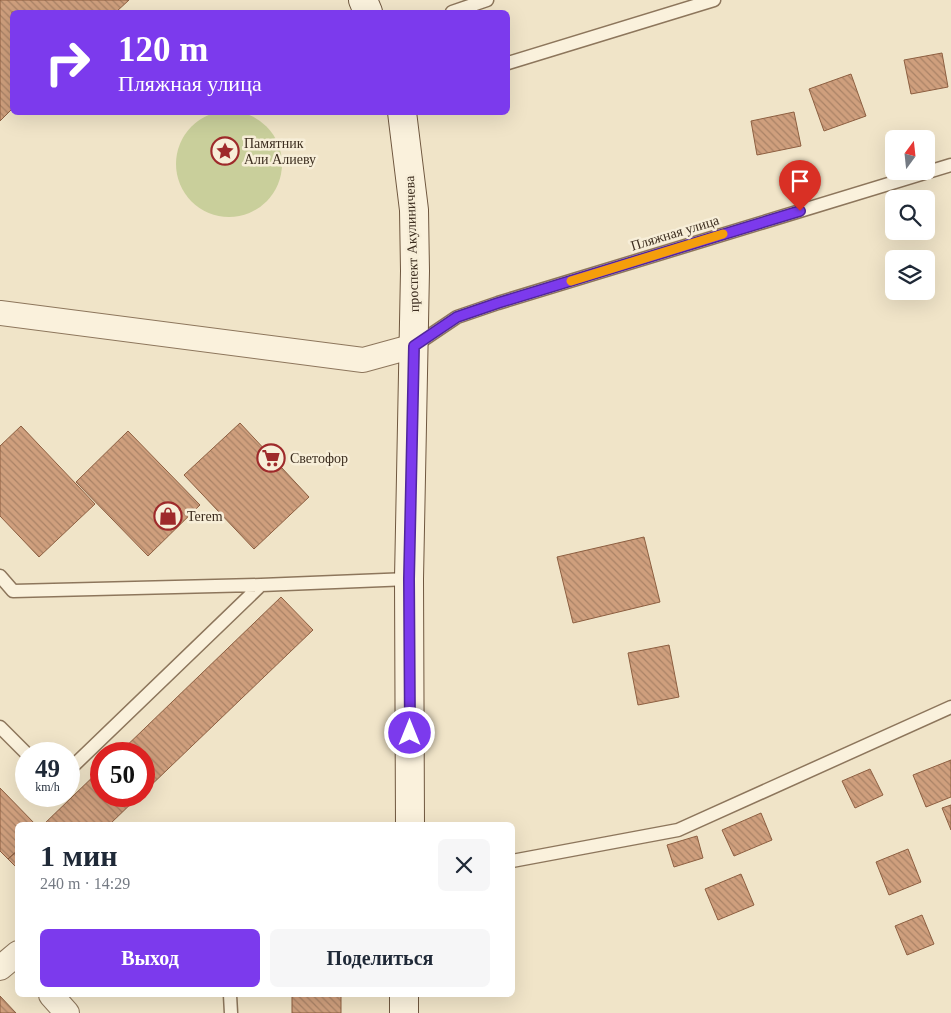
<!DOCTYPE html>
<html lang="ru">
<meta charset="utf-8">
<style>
body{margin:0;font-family:Georgia,serif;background:#f6f6f7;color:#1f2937;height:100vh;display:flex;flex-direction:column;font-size:19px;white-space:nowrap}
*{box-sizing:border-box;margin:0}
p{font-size:16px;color:#747a83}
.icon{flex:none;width:28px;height:28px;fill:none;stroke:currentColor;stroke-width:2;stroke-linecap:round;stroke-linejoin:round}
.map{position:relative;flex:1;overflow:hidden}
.side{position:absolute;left:15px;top:822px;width:500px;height:175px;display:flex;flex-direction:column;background:#fff;border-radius:8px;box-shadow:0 5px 20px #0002}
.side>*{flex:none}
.top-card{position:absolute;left:10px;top:10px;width:500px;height:105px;border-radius:8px;box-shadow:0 5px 20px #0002;background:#7c3aed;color:#fff;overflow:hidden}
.needle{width:32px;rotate:15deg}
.tools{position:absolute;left:885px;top:130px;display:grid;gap:10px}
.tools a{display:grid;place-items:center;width:50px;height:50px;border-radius:8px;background:#fff;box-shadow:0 5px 20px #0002;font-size:25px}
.speed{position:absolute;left:15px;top:742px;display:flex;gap:10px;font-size:25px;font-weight:700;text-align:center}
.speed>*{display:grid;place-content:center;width:65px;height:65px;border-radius:50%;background:#fff;box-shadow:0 5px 20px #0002;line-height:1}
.speed small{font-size:12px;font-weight:400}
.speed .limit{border:8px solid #d22;background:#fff;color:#111}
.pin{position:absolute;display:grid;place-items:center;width:42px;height:42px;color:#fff;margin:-51px -21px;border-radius:50% 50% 50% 0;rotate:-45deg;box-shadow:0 0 5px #0007}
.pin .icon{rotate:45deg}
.me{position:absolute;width:55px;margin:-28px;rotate:0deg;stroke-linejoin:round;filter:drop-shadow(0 0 4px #0008)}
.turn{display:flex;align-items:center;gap:18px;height:105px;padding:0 25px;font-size:22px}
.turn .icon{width:65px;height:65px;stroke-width:2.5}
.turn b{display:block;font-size:35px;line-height:42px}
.round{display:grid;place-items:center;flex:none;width:52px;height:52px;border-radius:8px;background:#f6f6f7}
.overview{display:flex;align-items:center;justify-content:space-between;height:85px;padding:0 25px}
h1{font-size:30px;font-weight:700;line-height:38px}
.cta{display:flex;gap:10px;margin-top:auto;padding:10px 25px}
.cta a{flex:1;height:58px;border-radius:8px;background:#7c3aed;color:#fff;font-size:20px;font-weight:700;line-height:58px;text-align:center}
.cta a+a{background:#f6f6f7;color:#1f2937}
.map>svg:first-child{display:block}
.park{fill:#c9cf9b}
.building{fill:url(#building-back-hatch);stroke:#8d5f41}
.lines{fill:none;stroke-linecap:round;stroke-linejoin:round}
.service-casing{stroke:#8d765c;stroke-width:15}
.minor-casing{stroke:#8d765c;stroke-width:26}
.secondary-casing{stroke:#6f573f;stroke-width:30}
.service{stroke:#faf1dc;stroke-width:12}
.minor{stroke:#faf1dc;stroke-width:24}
.secondary{stroke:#faf1dc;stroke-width:28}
.route-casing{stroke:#51269a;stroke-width:12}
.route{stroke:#7c3aed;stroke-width:9}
.slow{stroke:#f59e0b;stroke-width:9}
.labels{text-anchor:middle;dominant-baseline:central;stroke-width:5;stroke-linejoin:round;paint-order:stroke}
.poi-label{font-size:14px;fill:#3d2e20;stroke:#f7eed8;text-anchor:start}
.street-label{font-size:14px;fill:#3d2e20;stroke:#f7eed8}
</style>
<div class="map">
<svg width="951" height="1013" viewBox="0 0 951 1013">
<defs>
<pattern id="building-back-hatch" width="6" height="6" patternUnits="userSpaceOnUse" patternTransform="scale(1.25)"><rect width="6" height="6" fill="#cf9f7d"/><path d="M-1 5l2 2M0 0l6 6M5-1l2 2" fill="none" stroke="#a98266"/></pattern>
</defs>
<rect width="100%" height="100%" fill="#f0e4c8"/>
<!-- park -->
<path class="park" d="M176 164a53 53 0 1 1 106 0a53 53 0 1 1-106 0Z"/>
<!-- building -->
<path class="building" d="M0,0h129l-13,12h-104v97l-12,12z
M942,53l6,34 -37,7 -7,-34z
M851,74l15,42 -42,15 -15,-42z
M794,112l7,34 -44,9 -6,-34z
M240,423l69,74 -55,52 -70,-74z
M21,426l74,78 -56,53 -39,-41v-70z
M128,431l72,74 -52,51 -72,-74z
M644,537l16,65 -87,21 -16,-66z
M281,597l32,33 -169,162v-38h-26z
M669,645l10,52 -41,8 -10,-52z
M951,760v37l-25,10 -13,-32z
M101,769v27h38l-30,29h-66z
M870,769l13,26 -28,13 -13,-27z
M0,788l36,37h-18v25l-10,9 -8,-8z
M951,805v25l-9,-22z
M761,813l11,27 -38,16 -12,-26z
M697,836l6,22 -29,9 -7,-22z
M908,849l13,33 -32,13 -13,-33z
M18,850v19l-10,-10z
M741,874l13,31 -36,15 -13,-31z
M922,915l12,29 -27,11 -12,-29z
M292,995h49v18h-49z
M0,996l16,17h-16z"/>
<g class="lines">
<!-- service casing -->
<g class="service-casing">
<path id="service" d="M452,12l35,-12
M508,63l206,-63
M414,346l43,-29 41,-14 453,-138
M0,576l13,15 248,-6 148,-6
M0,727l27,27
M69,770l192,-185
M512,861l166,-31 273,-123
M230,995l1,18"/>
</g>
<!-- minor casing -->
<g class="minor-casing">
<path id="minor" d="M0,313l363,47 51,-14
M0,968l18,-15
M51,995l16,18"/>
</g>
<!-- secondary casing -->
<g class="secondary-casing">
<path id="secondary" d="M363,0l5,12
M402,112l12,98 1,61 -6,308 1,246
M404,1013v-18"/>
</g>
<!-- service -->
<use href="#service" class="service"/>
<!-- minor -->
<use href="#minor" class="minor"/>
<!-- secondary -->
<use href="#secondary" class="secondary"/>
</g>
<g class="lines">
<!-- route casing -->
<g class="route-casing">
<path id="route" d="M410,733l-1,-154 5,-233 43,-29 41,-14 302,-92"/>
</g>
<!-- route -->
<use href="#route" class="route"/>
<!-- slow -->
<path class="slow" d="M571,281l152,-47"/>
</g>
<!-- icons -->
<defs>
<g id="sight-ring" transform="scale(1.4375)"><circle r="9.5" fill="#f7eed8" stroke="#9e2a2b" stroke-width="1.5"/><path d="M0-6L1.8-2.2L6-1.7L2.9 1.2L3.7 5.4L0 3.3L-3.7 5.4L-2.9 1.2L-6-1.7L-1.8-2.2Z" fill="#9e2a2b"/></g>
<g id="supermarket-ring" transform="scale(1.4375)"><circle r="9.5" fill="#f7eed8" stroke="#9e2a2b" stroke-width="1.5"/><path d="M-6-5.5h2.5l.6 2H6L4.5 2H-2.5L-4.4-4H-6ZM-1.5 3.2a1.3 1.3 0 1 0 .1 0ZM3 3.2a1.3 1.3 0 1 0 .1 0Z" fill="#9e2a2b"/></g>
<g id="shop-ring" transform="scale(1.4375)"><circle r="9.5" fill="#f7eed8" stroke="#9e2a2b" stroke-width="1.5"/><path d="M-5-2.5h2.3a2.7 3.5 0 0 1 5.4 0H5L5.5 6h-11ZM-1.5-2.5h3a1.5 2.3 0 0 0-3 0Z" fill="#9e2a2b"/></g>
</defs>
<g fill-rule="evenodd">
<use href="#sight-ring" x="225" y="151"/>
<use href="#supermarket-ring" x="271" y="458"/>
<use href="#shop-ring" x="168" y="516"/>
</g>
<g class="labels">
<!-- poi labels -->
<g class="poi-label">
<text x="244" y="143">Памятник<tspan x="244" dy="16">Али Алиеву</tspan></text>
<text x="290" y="458">Светофор</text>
<text x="187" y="516">Terem</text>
</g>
<!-- street labels -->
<g class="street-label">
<text transform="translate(675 233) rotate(-17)">Пляжная улица</text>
<text transform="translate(412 244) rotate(-92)">проспект Акулиничева</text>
</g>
</g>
</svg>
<div class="tools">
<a><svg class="needle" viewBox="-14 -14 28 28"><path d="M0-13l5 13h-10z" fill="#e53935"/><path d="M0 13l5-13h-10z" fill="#747a83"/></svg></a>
<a><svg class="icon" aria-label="search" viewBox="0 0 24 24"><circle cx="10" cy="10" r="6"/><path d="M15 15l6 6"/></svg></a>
<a><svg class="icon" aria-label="layers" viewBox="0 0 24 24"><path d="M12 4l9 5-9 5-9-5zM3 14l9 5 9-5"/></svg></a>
</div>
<div class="speed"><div>49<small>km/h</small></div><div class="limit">50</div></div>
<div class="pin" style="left:800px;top:211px;background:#d93025"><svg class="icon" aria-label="arrive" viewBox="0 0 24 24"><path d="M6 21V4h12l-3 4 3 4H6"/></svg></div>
<svg class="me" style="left:410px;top:733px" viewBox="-20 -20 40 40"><circle r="17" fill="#7c3aed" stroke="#fff" stroke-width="3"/><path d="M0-11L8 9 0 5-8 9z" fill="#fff"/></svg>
<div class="top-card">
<div class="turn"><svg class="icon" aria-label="right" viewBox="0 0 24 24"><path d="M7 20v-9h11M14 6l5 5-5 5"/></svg><div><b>120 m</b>Пляжная улица</div></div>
</div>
<section class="side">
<div class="overview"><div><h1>1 мин</h1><p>240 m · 14:29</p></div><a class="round"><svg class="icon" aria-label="close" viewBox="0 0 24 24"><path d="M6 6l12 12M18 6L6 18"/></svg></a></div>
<div class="cta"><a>Выход</a><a>Поделиться</a></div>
</section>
</div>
